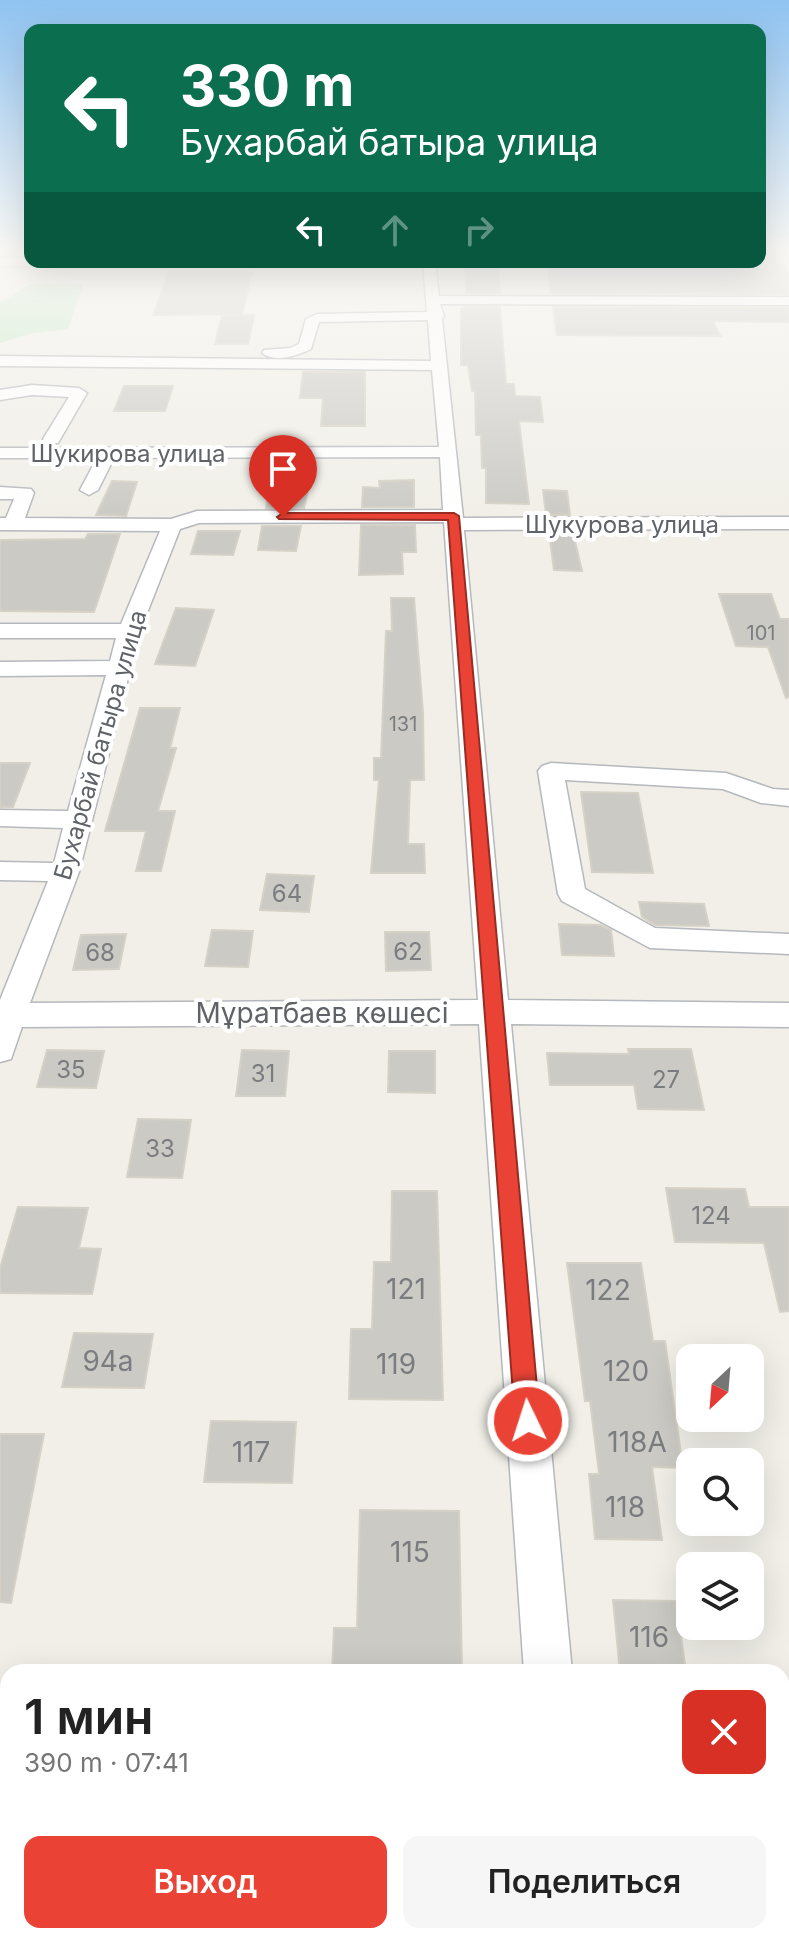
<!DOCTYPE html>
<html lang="ru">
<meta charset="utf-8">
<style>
body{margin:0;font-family:Inter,sans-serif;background:#f6f6f6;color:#222;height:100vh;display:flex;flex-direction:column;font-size:30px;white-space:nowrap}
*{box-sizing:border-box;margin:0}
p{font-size:26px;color:#767676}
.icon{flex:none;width:44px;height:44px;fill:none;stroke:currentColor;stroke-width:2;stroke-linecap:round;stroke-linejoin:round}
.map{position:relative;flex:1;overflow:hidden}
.details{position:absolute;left:0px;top:1664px;width:790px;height:280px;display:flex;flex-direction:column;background:#fff;border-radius:24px 24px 0 0;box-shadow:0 8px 32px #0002}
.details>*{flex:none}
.top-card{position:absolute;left:24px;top:24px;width:742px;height:244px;border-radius:16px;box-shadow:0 8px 32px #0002;background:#0b6e4f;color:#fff;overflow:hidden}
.needle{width:52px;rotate:206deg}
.tools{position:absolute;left:676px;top:1344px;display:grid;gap:16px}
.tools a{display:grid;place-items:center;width:88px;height:88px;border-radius:16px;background:#fff;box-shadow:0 8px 32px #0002;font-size:40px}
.pin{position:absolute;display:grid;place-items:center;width:68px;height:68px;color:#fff;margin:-82px -34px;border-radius:50% 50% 50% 0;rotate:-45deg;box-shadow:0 0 8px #0007}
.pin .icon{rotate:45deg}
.me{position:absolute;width:88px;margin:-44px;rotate:356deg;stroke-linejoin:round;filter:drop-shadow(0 0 6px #0008)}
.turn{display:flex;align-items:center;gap:28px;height:168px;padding:0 24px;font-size:36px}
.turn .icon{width:104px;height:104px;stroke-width:2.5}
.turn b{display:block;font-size:56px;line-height:68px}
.lanes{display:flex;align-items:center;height:76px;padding:0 24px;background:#0003;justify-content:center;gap:40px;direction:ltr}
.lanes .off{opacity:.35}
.round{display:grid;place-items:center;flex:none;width:84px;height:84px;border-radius:16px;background:#f6f6f6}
.summary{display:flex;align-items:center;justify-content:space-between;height:136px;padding:0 24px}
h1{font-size:48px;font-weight:600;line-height:60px}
.action{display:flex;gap:16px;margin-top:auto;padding:16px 24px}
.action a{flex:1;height:92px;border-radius:16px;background:#ea4335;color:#fff;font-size:32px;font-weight:600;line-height:92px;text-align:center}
.action a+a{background:#f6f6f6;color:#222}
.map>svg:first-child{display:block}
.green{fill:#c5e8c5}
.building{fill:#cccac5;stroke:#d6d1c6;stroke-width:2}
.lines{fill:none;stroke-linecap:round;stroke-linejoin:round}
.minor-casing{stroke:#b5b8bc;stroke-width:3}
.minor{fill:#fff;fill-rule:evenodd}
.route{fill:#ea4335;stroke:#982c22;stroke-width:2}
.labels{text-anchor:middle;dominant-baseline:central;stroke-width:8;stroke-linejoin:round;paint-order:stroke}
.far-number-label{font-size:20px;fill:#7a7d7f}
.far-street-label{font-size:24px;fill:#5f6368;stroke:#fff}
.number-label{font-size:24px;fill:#7a7d7f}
.street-label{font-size:28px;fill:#5f6368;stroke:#fff}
.near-number-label{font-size:28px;fill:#7a7d7f}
</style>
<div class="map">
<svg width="789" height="1944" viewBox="0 0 789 1944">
<rect width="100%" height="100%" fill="#f1efe8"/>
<!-- green -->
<path class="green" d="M30,284h53l-15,45 -35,4 -33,10v-40z"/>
<!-- building -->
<path class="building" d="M760,247h12l17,27v20l-238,-1 -4,-31h213z
M465,264l33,1 2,28h-34z
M169,272h83l-10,42 -89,1z
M467,307h33l6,77h8l1,12 25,1 3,25 -24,-1 10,83 -43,-1v-35h-4l-1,-33h-5l-1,-44h-3l-4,-26h-7v-56z
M553,307l236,1v14l-76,-1 7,15 -163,-1z
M254,315l-6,29h-33l7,-28z
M303,372h62v54h-44l2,-28h-23z
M124,386h49l-8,25h-51z
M414,480v27h-52l1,-20 17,1 -1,-7z
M112,481l25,1 -11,34 -30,-1z
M270,483l39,3 -5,22h-38z
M543,490l24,1 3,24h-24z
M361,525h54l1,27h-14l1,22 -44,1z
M262,526h39l-5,25 -38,-1z
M198,531h42l-7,24 -42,-1z
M549,533h24l9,38 -28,-1z
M88,534h32l-26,78 -94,-1v-71l85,-1z
M719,594h52l9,25h9v78l-3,1 -18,-51 -32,-1z
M391,598h23l9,115 1,67h-14l-2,64h16l1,29h-54l8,-93h-5v-22h7l5,-127h6z
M176,608l38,2 -19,56 -40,-2z
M140,708h40l-10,40h6l-18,63h17l-14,60h-25l10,-40h-41z
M0,763h30l-17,44h-13z
M581,792l57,1 15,80 -61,-1z
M267,874l47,2 -5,36 -49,-2z
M639,902l65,2 5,22 -54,-1 -13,-8z
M559,924l41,1 11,5 3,26 -52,-1z
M212,930l41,1 -5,36 -43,-1z
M385,932h44l2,38 -45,1z
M126,934l-7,35 -46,1 8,-35z
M628,1049h63l13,61 -66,-1 -4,-24h-84l-3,-32 82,1z
M47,1050l57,1 -8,37 -59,-1z
M242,1050l47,1 -4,45h-49z
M389,1051h46v42l-47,-1z
M138,1119l53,1 -9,58 -55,-1z
M666,1188l79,1 4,18h40v104l-9,1 -16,-69 -89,-1z
M392,1191h45l6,209 -94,-1 2,-70h21l2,-67h17z
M18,1207l70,1 -9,40 22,1 -9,45 -92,-1v-25z
M567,1263h74l12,78h12l18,127 -31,-1 10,73 -67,-1 -6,-65h10l-9,-73h-5z
M74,1333l79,1 -9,54 -82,-1z
M211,1421l85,1 -4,61 -88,-1z
M0,1434h44l-33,169 -11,-1z
M360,1510l99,1 3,161h-130l2,-44h23z
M613,1600l63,1 10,71h-66z"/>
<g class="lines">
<!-- minor casing -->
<g class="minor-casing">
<path id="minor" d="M0,258h30v4h6l-6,4h-30z
M423,262h12l4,34 350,1v8l-349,-1 4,12 -2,3 21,199 326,-1v12l-325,1 44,470 281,3v24l-278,-3 61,648h-48l-45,-648 -457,3 -11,32 -11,3v-62l48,-119 -48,-1v-18l54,1 9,-35 -63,-2v-16l68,1 38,-136 -106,1v-14l110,-1 6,-23h-116v-14h121l39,-93 -160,-1v-12h6l8,-19h-14v-12l31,2 3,4 -9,25 146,1 26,-8 246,-1 -3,-53 -326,1 -16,32 -9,5 -9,-5 17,-32h-97v-10l439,-1 -7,-77 -432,-4v-10l431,5 -3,-41 -109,2 -8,27c-14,7 -36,14 -49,4l2,-3 26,-2 9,-4 7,-25 11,-5 110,-2zM444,522l34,478 -448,3 49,-131 61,-241 40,-102 19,-6z
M32,385l47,3 8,5 -29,50h-12l-3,-4 26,-42 -37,-2 -32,5v-10z
M551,763l175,10 47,16 16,1v16l-28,-3 -38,-14 -158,-9 20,109 70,39 134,6v20l-139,-6 -88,-47 -4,-7 -20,-123 4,-5z
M543,1936h54l1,8h-54z"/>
</g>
<!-- minor -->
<use href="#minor" class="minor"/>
</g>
<!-- sky -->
<linearGradient id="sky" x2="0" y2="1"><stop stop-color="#8fc3f1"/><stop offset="0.48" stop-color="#f9f8f5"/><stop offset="1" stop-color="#f9f8f5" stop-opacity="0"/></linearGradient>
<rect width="789" height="519" fill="url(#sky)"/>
<!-- route -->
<path class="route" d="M283,513h171l5,3 81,905 -4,8 -8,4 -9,-4 -4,-8 -67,-901 -169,-1 -2,-2z"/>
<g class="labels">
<!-- far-number labels -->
<g class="far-number-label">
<text x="761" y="633">101</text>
<text x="403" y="724">131</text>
</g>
<!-- far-street labels -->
<g class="far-street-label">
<text x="128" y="453">Шукирова улица</text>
<text x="622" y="524">Шукурова улица</text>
<text transform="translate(100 745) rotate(-74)">Бухарбай батыра улица</text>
</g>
<!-- number labels -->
<g class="number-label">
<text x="287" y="893">64</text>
<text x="408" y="951">62</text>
<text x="100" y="952">68</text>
<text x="71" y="1069">35</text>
<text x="263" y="1073">31</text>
<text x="666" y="1079">27</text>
<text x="160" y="1148">33</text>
<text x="711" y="1215">124</text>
</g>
<!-- street labels -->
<g class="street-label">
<text x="322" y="1013">Мұратбаев көшесі</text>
</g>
<!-- near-number labels -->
<g class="near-number-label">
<text x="406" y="1289">121</text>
<text x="608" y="1290">122</text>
<text x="108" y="1361">94а</text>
<text x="396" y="1364">119</text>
<text x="626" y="1371">120</text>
<text x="637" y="1442">118А</text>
<text x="251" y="1452">117</text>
<text x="625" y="1507">118</text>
<text x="410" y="1552">115</text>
<text x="649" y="1637">116</text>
</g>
</g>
</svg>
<div class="tools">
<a><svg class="needle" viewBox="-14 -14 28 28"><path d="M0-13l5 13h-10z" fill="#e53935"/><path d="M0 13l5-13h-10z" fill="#767676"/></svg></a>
<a><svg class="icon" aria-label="search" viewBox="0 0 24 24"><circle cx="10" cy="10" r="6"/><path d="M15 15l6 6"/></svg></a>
<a><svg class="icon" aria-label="layers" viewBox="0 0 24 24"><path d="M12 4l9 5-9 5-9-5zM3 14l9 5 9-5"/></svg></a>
</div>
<div class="pin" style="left:283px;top:517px;background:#d93025"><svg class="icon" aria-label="arrive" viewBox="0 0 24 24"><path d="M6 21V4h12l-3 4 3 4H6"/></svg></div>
<svg class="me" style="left:528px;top:1421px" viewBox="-20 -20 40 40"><circle r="17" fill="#ea4335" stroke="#fff" stroke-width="3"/><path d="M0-11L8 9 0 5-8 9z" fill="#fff"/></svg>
<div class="top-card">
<div class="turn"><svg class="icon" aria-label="left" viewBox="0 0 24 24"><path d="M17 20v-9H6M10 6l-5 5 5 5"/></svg><div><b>330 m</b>Бухарбай батыра улица</div></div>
<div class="lanes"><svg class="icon" aria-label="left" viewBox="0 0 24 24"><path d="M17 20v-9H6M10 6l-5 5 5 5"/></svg><svg class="icon off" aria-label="ahead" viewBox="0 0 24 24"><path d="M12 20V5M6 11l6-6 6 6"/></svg><svg class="icon off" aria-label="right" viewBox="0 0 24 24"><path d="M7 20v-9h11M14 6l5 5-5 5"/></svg></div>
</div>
<section class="details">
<div class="summary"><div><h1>1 мин</h1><p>390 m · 07:41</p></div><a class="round" style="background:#d93025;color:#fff"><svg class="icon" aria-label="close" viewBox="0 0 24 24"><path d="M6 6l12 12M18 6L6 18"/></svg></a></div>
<div class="action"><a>Выход</a><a>Поделиться</a></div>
</section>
</div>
